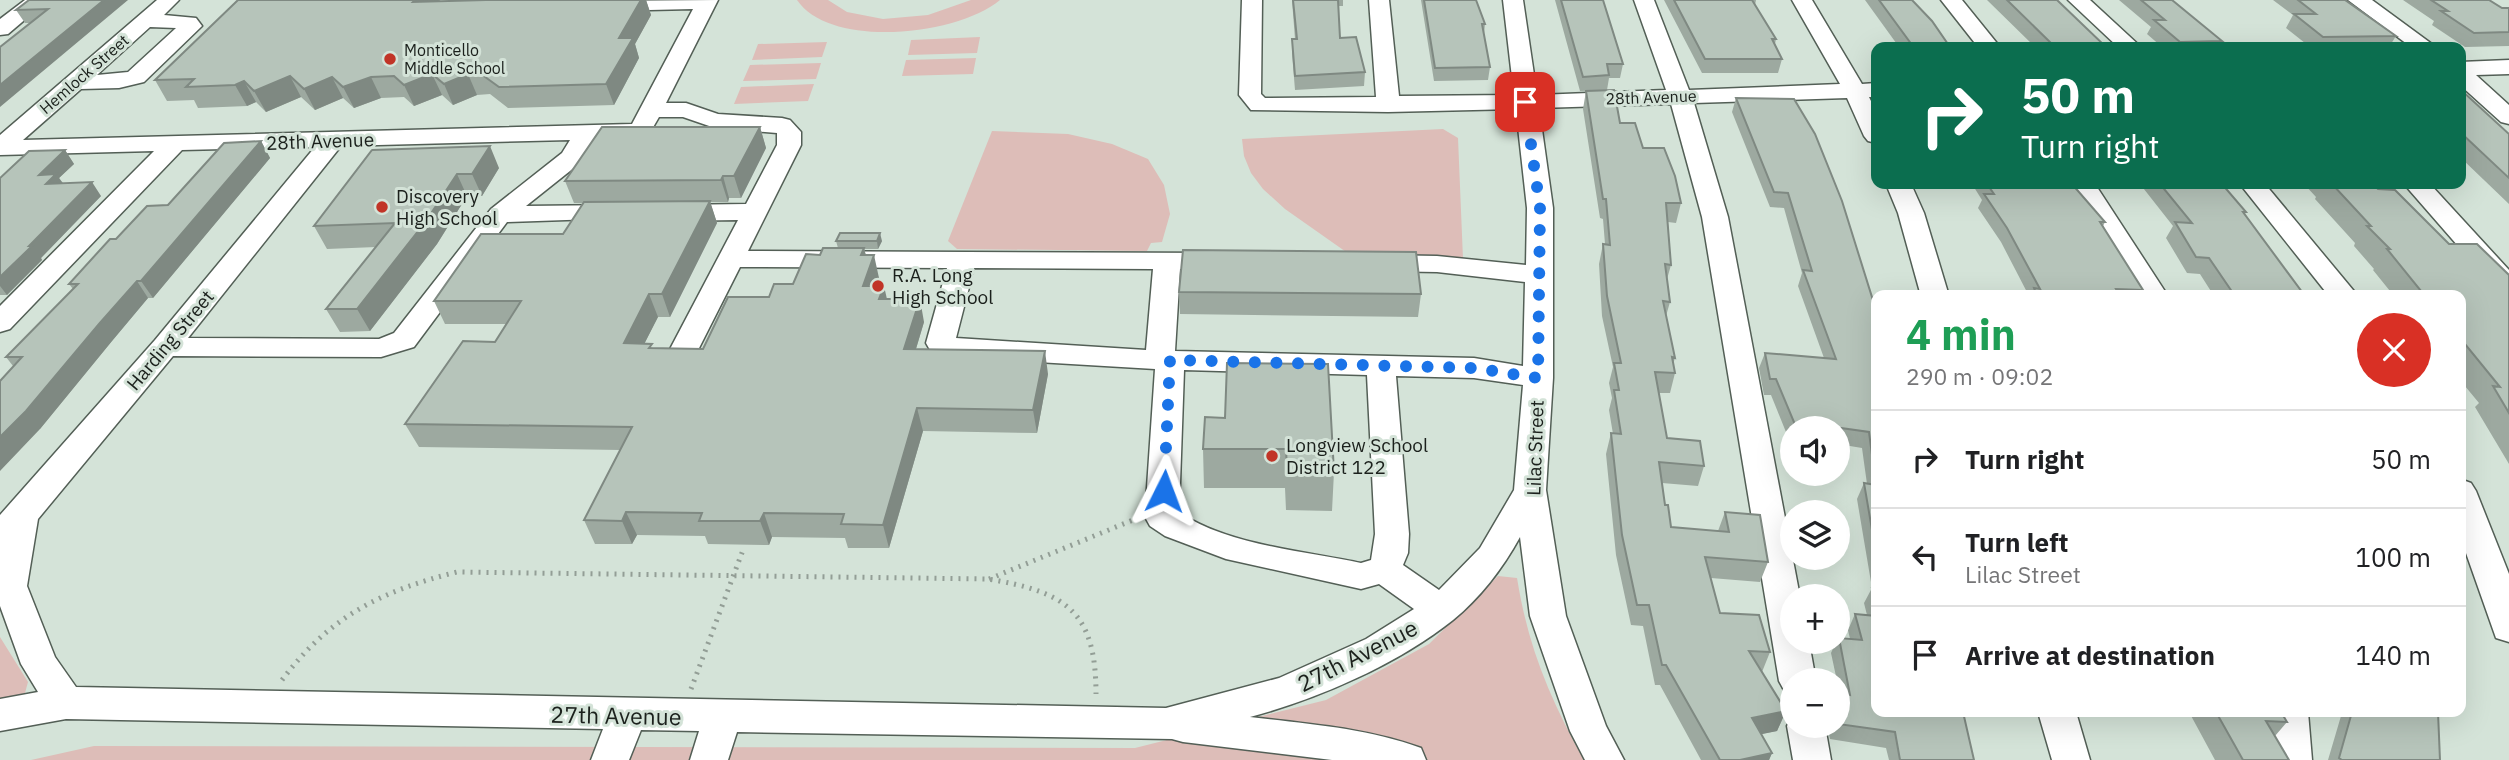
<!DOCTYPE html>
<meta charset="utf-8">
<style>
body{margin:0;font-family:"IBM Plex Sans",sans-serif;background:#f2f2f2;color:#202124;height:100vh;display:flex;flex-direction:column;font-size:26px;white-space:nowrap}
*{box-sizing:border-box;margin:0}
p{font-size:23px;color:#757577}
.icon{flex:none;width:38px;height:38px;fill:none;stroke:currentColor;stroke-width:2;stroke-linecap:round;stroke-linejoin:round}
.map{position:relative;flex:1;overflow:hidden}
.details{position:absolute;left:1871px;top:290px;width:595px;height:427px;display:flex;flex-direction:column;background:#fff;border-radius:14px;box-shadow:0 7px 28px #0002}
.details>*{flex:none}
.guide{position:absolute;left:1871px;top:42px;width:595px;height:147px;border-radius:14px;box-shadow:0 7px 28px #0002;background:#0b6e4f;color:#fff;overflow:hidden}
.buttons{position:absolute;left:1780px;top:416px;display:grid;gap:14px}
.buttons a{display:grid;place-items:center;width:70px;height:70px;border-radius:50%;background:#fff;box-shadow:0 7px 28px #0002;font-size:35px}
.pin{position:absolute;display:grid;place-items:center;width:60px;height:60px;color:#fff;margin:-30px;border-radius:14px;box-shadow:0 4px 10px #0006}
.me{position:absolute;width:77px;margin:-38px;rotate:3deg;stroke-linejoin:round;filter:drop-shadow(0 0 5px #0008)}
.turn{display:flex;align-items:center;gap:24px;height:147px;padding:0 35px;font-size:32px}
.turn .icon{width:91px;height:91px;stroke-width:2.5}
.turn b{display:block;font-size:49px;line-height:60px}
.round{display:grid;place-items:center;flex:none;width:74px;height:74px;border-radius:37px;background:#f2f2f2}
.head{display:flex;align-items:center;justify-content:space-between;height:119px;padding:0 35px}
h1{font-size:42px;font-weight:700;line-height:52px;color:#1e9e55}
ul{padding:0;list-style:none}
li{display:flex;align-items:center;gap:21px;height:98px;padding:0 35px;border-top:2px solid #e0e0e0}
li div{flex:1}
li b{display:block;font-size:26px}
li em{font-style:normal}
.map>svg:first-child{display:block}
.green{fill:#ddbdb8}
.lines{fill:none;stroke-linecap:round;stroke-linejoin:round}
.minor-casing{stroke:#535f56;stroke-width:3}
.path{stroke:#939e96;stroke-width:5;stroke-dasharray:2 6;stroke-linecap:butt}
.minor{fill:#fff;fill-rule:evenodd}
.wall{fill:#9da9a0}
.shaded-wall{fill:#7f8982}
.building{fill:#b6c4ba;stroke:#7f8982;stroke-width:2}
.route{stroke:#1a73e8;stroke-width:12;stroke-dasharray:0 21.6}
.poi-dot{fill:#c13427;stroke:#d4e3d8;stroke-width:2.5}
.labels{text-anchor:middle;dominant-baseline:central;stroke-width:6;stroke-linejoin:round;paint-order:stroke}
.far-poi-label{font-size:16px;fill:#1b201c;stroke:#d4e3d8;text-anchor:start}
.far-street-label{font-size:16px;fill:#1b201c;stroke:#d4e3d8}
.street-label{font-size:19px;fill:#1b201c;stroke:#d4e3d8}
.poi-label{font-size:19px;fill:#1b201c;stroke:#d4e3d8;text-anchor:start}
.near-street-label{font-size:23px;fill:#1b201c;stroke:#d4e3d8}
</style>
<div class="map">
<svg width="2509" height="760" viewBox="0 0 2509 760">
<rect width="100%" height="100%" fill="#d4e3d8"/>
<!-- green -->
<path class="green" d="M797,0h31l19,12 36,7 45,-4 43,-15h29c-41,35 -169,50 -203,0z
M980,37l-3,16 -69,2 3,-15z
M827,42l-5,15 -70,3 6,-16z
M976,58l-3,16 -71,2 4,-16z
M821,63l-5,16 -73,2 7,-16z
M814,84l-6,17 -74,3 7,-17z
M1443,129l15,9 5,121 -114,-5 -64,-45 -22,-20 -12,-16 -7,-17 -2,-17z
M992,131l76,3 44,10 36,15 16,26 6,29 -8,28 -11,1 -4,8 -190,-2 -9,-8z
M1498,576l19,2c11,69 33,121 67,182h-1553l63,-14 1041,2 191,-48 103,-56z
M0,637l28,45 -3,11 -25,9z"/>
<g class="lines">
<!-- minor casing -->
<g class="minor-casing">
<path id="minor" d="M25,0h23l-40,34 -8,1v-16z
M157,0h22l-15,15 32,3 6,8 -58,56 -25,6 -38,1 -58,51 609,-16 61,-115 -87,2 -7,-2 -3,-4 3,-4 119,-1 -52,103h20l32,11 64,4 8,2 11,12v13l-53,106 472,2 10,2 3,6 -3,6 -50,2 -5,82 299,7 49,8 2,-84 -88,-10 -59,-1 -10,-2 -3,-6 3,-6 10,-2 59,1 89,9 1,-57 -11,-99 -128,3 -137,-2 -12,-15 3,-95h20l-1,94 4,4 111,-1 -7,-97h20l10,96 115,-1 -11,-95h20l14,95 129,-5 -32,-90h20l35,90 151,-6 -48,-84h20l50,84 14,-1v14h-7l7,14v32l-8,-2 -4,-5 -17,-38 -153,5 34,114 72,380h-8v45h17l7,39h-24v13l-7,-2 -6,-11 -77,-464 -31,-113 -132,4 14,100v170l-7,112 20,126 40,110 18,34h-39l-15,-29 -40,-115 -10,-79c-17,31 -40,61 -67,83 -55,44 -135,79 -203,97 57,7 116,11 171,31l5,12h-94l-149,-18 -11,-3 -435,-7 -9,28h-38l9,-29 -58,-1 -12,30h-38l12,-31 -537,-10 -66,12v-32l38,-7 -17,-28 -21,-58v-91l155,-175 160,-193 -133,3 -172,179 -10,3v-26l154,-155 -154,4v-20zM150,27l26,1 -48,44 -31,3zM659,117h24l32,11 62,5v12l-31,59 -73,1 -9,3 -4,5 4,5 9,3 65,-1 -69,131 5,7 10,2 10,-2 46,-91 207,1 -21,75 4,7 25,7 200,12 -10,148 5,9 15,10 61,23 135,30 18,-5 35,25 -48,30 -87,39 -113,30 -1090,-21 -21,-30 -28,-71 11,-67 135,-163 208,1 33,-10 93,-125 118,-4 4,-5 -4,-5 -9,-3 -90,1 54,-43 14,-24 54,-3zM570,140l-8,13 -71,56 -97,124 -15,6 -191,-1 153,-192zM974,268l179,1 -7,81 -190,-12zM1184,370l183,5 8,159 -4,26 -10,3c-56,-12 -135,-18 -182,-51zM1396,376l78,2 49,7 -9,105 -34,58 -41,42 -36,-25 5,-12 1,-19z
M1941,0h21l38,47h-22z
M2068,0h22l51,47h-23z
M2348,0h24l64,47h-25z
M2509,60v14l-33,1 33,30v19l-8,-2 -41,-37v-23z
M1886,184h25l13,29 25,83h-28l-23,-83z
M2070,184h25l73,112h-28z
M2240,184h25l93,112h-29z
M2404,184h26l79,86v26l-10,-3z
M2460,479l11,4 5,8 33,83v68l-13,-4 -36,-102z
M2038,712h38l14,48h-38z
M2270,712h38l4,48h-38z
M1792,716v10h33l6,34h-38l-6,-34z"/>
</g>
<!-- path -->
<path class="path" d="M989,579l144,-59
M282,680c48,-64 99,-89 175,-108l531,7c78,13 108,32 108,115
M691,689l52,-139"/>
<!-- minor -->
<use href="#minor" class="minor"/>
</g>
<!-- wall -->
<path class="wall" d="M128,0l-98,23h-5l-9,-13z
M238,0h203l-2,1 47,-1h160l5,15 -16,29 4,14 -25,47 -106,3 -18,-14 -13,1 -24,10 -11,-10 -28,11 -10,-9 -23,1 -27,10 -11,-10 -28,12 -14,-13 -35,15 -10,-10 -9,4 -49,2 -4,-8 -27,1 -12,-21z
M1292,0h51v6h-5l2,32 25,34 -1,14 -69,4 -3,-37v-14h3z
M1421,0h55l9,24 -1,10 6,33 -2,13 -54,1z
M1555,0h48l20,64 -3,14h-11l-2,12 -27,1z
M1664,0h92l-1,5 21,34 -1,5 7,15 -4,14h-76z
M1865,0h47l38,47h7h-58z
M1987,0h70l48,46v1h-70z
M2119,0h53l50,41 -3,6h-57l-15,-13 4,-7z
M2273,0h72l51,36 -7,11h-79l-24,-19 7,-13z
M2403,0h86l13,8h7v38l-44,1 -33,-22 2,-4z
M2460,89l49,45v70l-49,-47z
M1586,91l34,32 23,25 38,55 -5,20 -8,-1 3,43 -4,14 3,23 -4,14 9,42 -2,6 2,9 -5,20h-12l9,45 37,28 -6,20 -36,-3 3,22 6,22 47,4 7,-19 43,50 -8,20 -49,-4 9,35 50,39 -8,20 24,39 -9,20 -16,3 11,19 -3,7h-68l-41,-75h-5l-12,-59 -12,-1 -15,-70 -10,-101 5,-21 2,1 -4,-24 3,-12 -3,-15 4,-16 -11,-51 -3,-52 4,-20h2l-2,-25 -3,-1 -17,-109z
M1736,98l136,203 4,9v402l98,48h-85l-3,-12 -56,-9 -3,-13h11v-33h1l-1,-12h-1l-6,-28 5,-11h2l1,-4 11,1 -2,-9 7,-16 12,1 -3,-12 8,-15 -15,-89 7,-16 3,1 -5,-36 -24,-4v-15h-46v13h-2l-19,-47h-7l-5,-27 6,-15 59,5 -26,-72 4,-13 -18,-65 -14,-1 -38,-95z
M760,127l6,21 -25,50h-12l-1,4h-18l7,21 -47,94h-12l-14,27 9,4 50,1 66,-52 24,-13 27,-29 18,-7 -2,-7h46l-4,8h-14l2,6 13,23 -3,8 11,13 37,23 -8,27 132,25 -11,59 -114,-2 -34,117h-41l-3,-10 -73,-1 -3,8 -61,-1 -3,-8 -68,-1 -5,9h-37l-11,-24 36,-70 -201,-3 -14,-23 90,-82 11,-18h-61l-11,-23 129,-67 20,-31h-9l-9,-22z
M261,141l9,17 -117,140h-5l-36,43 -72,88 -27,-63 -7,-9 67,-68 -4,-5 47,-45z
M65,150l9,14 -15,14 4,5 38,13 -60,62 1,2 -35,35h-7v-117z
M372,150l127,18 -17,28h-15l-30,48 -67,87 -30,1 -14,-23 50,-62 -49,2 -13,-23z
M1972,184h100l33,38 -2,4 40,64 -3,6h-111l-28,-54 -23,-34 4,-8z
M2140,184h78l28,28 -1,2 60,82h-91l-14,-22 -13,-1 -21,-35 7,-12z
M2304,184h69l5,5 71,55 60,31v189l-34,-57 4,-4 -19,-23v-84h-66l-21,-26 1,-1 -20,-23 1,-3 -40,-44 1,-2z
M1179,292l242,2 -3,23 -238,-3z
M1225,418l109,54 -2,39 -46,-1 -1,-22h-81l-1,-39z
M2189,712h92l6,10 -12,14 14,24h-74z
M2345,712h93l2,48h-112l13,-44z"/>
<!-- shaded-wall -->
<path class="shaded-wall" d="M104,0h24l-128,107v-22z
M415,0h25l-18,22 -9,-20z
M641,0h5l5,15 -16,29 4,14 -25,47 -8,-21 13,-46z
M432,74l10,21 -28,11 -10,-21z
M468,74l9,21 -24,10 -9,-21z
M290,76l11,21 -35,15 -12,-21z
M332,77l11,21 -28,12 -11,-21z
M371,77l10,21 -27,10 -11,-21z
M244,81l12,21 -9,4 -12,-21z
M760,127l6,21 -25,50 -7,-22z
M261,141l9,17 -117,140 -12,-17z
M490,146l9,22 -17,28 -10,-22z
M65,150l9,14 -15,14 7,10 -11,10 -16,-23z
M457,174l10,22 -30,48 -67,87 -13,-22z
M723,176l6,22 -1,4 -7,-22z
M92,182l9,14 -60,62 1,2 -35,35 -7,-9v-9l29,-31z
M710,201l7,22 -47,94 -8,-23z
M880,233l2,8 -4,8 -1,-8z
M864,248l5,21 5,-14 5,23 -11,30 -5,-22 -2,-31z
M137,281l11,17 -36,43 -72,88 -40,42v-34z
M884,286l5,22 -10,-9z
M649,294l9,23 -25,49 -9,-23z
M920,299l4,23 -15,50 -5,-23z
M1045,351l3,23 -11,59 -4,-23z
M917,408l6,23 -34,117 -6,-23z
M626,512l11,23 -5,9 -10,-23z
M764,513l8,24 -3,8 -9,-24z
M1786,711l-9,20 -34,7 9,-20z
M1772,753l-3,7h-29z"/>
<!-- building -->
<path class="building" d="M29,0h75l-104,85v-38l48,-38 -32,1z
M238,0h177l-2,2 73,-2h155l-22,38h14l-27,46 -107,3 -18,-13h-13l-24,10 -12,-10 -28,11 -10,-9 -23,1 -28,10 -11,-10 -28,12 -14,-13 -36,15 -10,-10 -9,4 -49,2 8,-8 -39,1z
M1293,0h45l2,38 16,-1 9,35 -70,4 -3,-37h5z
M1424,0h52l9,24h-3l8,43 -55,1z
M1561,0h42l20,64h-16l2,11 -26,2z
M1674,0h78l24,39h-4l10,20h-77z
M1879,0h33l20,21 18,26h7h-49l-2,-2h6z
M2007,0h50l48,46 -50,1z
M2141,0h31l50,41 -42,1 -26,-22h11z
M2298,0h47l51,36 -73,1 -29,-23h22z
M2431,0h58l13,8h7v24l-35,1 -33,-22h7z
M2460,89l49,45v44l-49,-46z
M1614,90l6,33h15l8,25h21l11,28 6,27h-15l5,62 -6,-1 5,38 -7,-1 12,57 -3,-1 3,16 -20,-1 12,66 33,3 4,25 -45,-4 6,43h3l3,22 58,5 -4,-20 35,3 8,47 -63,-5 15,56 39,2 11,37 -21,-1 37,60 -34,7 20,35 -32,7h-20l-54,-95h-4l-13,-60h-12l-15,-70 -11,-102 10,1 -7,-44h5l-5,-27h7l-14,-67 -4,-52 7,1 -4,-46h-3l-17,-108z
M1736,98l58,1 21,35 27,67 34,109v243l-12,-70 12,2 -7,-53 -35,-5h-38l-20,-48h-6l-5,-26 71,6 -33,-89 9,1 -24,-78 -14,-1z
M602,127h158l-26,49h-11l-2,4 -156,1z
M261,141l-120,140h-4l-38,43 -73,87 -26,26v-56l22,-24h-16l72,-73h-9l41,-45h6l31,-33 21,-1 56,-62z
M490,146l-18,28h-15l-31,47 -69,88h-31l69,-86 -81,3 58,-76z
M65,150l-26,25 17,-1 -10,10 46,-2 -63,64h3l-32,31v-99l29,-27z
M1987,184h85l33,38h-5l43,68 -27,-1 4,7h-83l-3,-8 6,1 -33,-61 -23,-34h10z
M2160,184h62l24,28h-3l62,84h-70l-26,-38 -13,-1 -21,-35 17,1z
M2332,184h41l5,5 17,1 54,54h28l32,31v138l-16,-27 7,1 -40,-49v-42h-35l-38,-47h3l-23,-23h4z
M710,201l-48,93h-13l-25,49 28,1 -3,4 54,1 25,-52h41l5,-13h19l13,-30 14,1 3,-7h41l-3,7h13l-11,31h21l-5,13h41l-16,50 141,2 -12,59 -116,-2 -34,117 -42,-1 3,-10 -80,-1 -4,8h-61l3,-8 -76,-1 -4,9 -38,-1 48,-93 -227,-3 58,-83 32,1 26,-41h-87l47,-67h82l21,-32z
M840,233h40l-3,8h-41z
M1183,250l233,2 5,42 -242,-2z
M1227,363l101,1 6,108 -47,-1 -1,-22h-83l2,-32 20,1z
M1872,588h4v16z
M1855,614l21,2v96h87l11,48h-74l-5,-28 -57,-8v-31l12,2 -11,-57 23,2z
M2216,712h65l6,10 -21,-1 23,39h-46z
M2352,712h86l2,48h-98l-3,-2z"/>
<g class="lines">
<!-- route -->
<path class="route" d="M1164,491l6,-131 304,8 64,10 2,-170 -15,-106"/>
</g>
<!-- markers -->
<g class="poi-dot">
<circle cx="390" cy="59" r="7"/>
<circle cx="382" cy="207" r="7"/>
<circle cx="878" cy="286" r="7"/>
<circle cx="1272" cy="456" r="7"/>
</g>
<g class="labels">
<!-- far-poi labels -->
<g class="far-poi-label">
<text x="404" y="50">Monticello<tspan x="404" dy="18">Middle School</tspan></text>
</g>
<!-- far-street labels -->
<g class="far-street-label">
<text transform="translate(84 74) rotate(-41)">Hemlock Street</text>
<text transform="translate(1651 97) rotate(-2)">28th Avenue</text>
</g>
<!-- street labels -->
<g class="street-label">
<text transform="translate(320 141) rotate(-2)">28th Avenue</text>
<text transform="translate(170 340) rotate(-50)">Harding Street</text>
<text transform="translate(1535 448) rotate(-88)">Lilac Street</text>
</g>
<!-- poi labels -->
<g class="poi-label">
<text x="396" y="196">Discovery<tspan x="396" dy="22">High School</tspan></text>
<text x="892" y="275">R.A. Long<tspan x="892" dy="22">High School</tspan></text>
<text x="1286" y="445">Longview School<tspan x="1286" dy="22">District 122</tspan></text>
</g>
<!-- near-street labels -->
<g class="near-street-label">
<text transform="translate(1357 655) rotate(-27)">27th Avenue</text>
<text transform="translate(616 715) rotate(1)">27th Avenue</text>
</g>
</g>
</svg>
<div class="buttons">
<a><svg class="icon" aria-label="sound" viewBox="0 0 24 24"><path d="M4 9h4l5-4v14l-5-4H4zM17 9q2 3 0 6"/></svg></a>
<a><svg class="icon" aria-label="layers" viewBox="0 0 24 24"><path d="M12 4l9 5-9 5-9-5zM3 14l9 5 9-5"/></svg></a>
<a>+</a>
<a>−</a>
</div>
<div class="pin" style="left:1525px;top:102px;background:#d93025"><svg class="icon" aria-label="arrive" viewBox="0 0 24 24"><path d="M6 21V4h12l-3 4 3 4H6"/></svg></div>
<svg class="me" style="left:1164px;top:491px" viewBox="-20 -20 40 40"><path d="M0-17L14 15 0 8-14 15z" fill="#1a73e8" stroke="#fff" stroke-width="4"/></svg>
<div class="guide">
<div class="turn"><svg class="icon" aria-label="right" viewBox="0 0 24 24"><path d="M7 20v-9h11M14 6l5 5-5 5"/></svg><div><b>50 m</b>Turn right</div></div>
</div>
<section class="details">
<div class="head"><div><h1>4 min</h1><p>290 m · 09:02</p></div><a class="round" style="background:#d93025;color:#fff"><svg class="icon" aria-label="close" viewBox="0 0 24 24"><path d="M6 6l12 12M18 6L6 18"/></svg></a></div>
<ul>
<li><svg class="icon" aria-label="right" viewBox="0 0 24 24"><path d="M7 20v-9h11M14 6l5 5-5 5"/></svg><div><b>Turn right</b></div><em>50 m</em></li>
<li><svg class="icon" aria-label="left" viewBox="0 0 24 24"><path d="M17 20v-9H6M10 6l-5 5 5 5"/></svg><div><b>Turn left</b><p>Lilac Street</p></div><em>100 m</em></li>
<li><svg class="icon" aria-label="arrive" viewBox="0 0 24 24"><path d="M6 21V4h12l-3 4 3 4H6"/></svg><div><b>Arrive at destination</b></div><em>140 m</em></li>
</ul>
</section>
</div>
